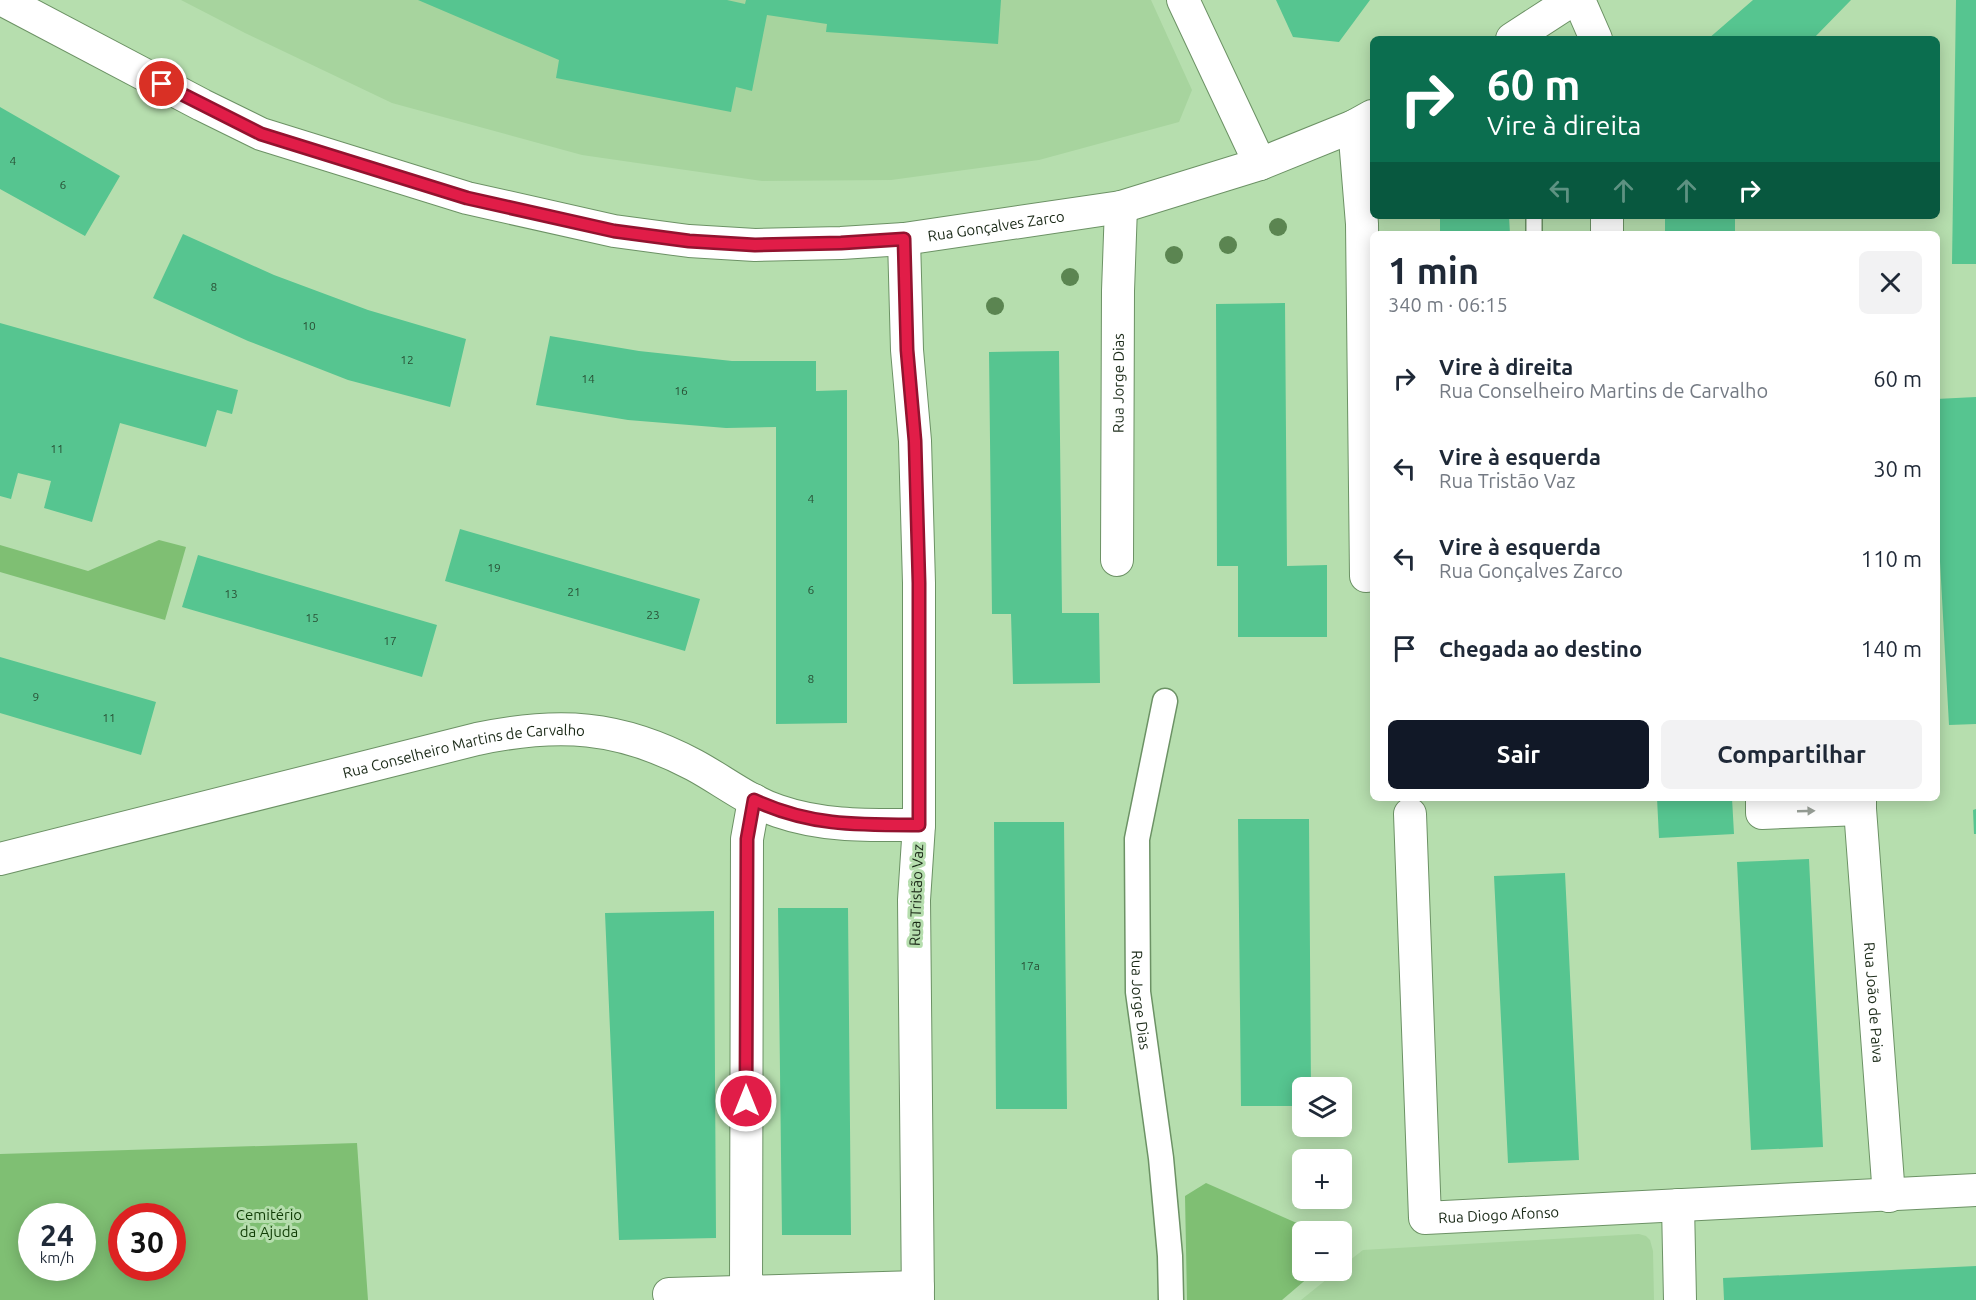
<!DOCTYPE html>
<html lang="pt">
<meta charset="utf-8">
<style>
body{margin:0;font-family:Ubuntu,sans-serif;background:#f2f2f3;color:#1f2937;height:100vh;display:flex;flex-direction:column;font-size:22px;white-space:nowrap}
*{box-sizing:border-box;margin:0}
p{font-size:20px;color:#747a83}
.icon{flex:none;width:33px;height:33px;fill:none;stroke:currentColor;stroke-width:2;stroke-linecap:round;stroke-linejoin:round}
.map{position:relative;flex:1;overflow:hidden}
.panel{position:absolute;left:1370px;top:231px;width:570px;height:570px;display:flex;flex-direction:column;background:#fff;border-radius:9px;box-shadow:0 3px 15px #0003}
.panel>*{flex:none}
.top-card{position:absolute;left:1370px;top:36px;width:570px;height:183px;border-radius:9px;box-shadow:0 3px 15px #0003;background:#0b6e4f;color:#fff;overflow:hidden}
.tools{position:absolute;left:1292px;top:1077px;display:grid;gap:12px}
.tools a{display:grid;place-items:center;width:60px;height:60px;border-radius:9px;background:#fff;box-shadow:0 3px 15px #0003;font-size:30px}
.speed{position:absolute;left:18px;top:1203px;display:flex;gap:12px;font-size:30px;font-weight:700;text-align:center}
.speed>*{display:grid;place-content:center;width:78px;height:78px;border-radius:50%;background:#fff;box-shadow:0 3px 15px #0003;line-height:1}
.speed small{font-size:15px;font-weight:400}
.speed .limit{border:9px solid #d22;background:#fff;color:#111}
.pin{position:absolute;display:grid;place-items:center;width:51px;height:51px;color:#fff;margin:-26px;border:3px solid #fff;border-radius:50%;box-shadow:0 2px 6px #0007}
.me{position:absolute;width:66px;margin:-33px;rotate:0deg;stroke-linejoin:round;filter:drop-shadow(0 0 4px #0008)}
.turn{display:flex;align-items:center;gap:21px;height:126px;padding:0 18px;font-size:27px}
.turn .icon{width:78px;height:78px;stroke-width:2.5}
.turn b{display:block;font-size:42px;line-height:51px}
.lanes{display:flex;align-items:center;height:57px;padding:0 18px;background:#0003;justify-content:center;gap:30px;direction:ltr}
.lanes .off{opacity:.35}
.round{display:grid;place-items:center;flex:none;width:63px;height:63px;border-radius:9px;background:#f2f2f3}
.overview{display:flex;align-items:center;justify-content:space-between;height:102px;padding:0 18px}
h1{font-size:36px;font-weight:600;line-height:45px}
.action{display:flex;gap:12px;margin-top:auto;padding:12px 18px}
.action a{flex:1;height:69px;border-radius:9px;background:#111827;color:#fff;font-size:24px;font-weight:600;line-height:69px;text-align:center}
.action a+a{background:#f2f2f3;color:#1f2937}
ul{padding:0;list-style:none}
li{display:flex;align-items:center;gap:18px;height:90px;padding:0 18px}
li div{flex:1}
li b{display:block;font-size:22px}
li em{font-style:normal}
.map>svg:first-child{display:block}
.built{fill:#a7d49e}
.green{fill:#7fbf73;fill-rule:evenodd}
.building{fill:#56c590}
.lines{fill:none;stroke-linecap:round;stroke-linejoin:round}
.service-casing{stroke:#6c9265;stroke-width:18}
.pedestrian-casing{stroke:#6c9265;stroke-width:27}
.minor-casing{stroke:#6c9265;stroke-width:34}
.service{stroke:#fff;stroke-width:15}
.pedestrian{stroke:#fff;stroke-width:24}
.minor{stroke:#fff;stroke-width:32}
.tree{fill:#5b8551}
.oneway{fill:#989f97}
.route-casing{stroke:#92132f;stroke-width:15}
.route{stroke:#e11d48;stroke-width:10}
.labels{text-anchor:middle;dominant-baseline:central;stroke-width:6;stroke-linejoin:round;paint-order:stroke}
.number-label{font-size:12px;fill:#295035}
.street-label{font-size:15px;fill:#1a2917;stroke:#b6deae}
.park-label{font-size:15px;fill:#103c05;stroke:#b6deae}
</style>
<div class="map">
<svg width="1976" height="1300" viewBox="0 0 1976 1300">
<rect width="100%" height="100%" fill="#b6deae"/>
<!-- built -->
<path class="built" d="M181,0h970l41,90 -13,32 -140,38 -148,20 -129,1 -180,-26 -190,-52 -147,-70z
M1639,1234l7,2 4,4 3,11 1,49h-353l36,-29 4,-1v-3l22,-17z"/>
<!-- green -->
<path class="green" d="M159,540l27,7 -21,73 -165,-48v-27l88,26z
M357,1143l11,157h-368v-146zM32,1216h50v52h-50zM122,1216h50v52h-50z
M1206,1183l102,45 1,3 -7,1v38l14,1 -34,29h-95l-2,-104z"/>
<!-- building -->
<path class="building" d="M418,0h309l18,4 1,-4h255l-3,44 -172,-12 1,-8 -60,-9 -15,76 -16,-4 -5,25 -175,-34 3,-18z
M1276,0h94l-31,42 -46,-5z
M1753,0h98l-38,39h-105z
M1956,0h20v264h-24z
M0,107l120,69 -35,60 -85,-47z
M1440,216h69l1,18h-70z
M1665,216h70v18h-70z
M183,234l91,41 94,35 98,29 -16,68 -102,-27 -100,-39 -95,-43z
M1285,303l2,263 40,-1v72h-89v-71h-21l-1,-262z
M0,323l238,67 -6,24 -15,-4 -11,37 -86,-24 -28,99 -48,-14 7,-27 -33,-8 -7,26 -11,-3z
M550,336l89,15 93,10h84v30l31,-1v333l-71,1v-297l-50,1 -98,-8 -92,-15z
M1059,351l3,262h37l1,70 -87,1 -2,-70h-19l-3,-262z
M1976,397v327l-27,1 -13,-236v-90z
M460,529l240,70 -15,52 -240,-70z
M198,555l239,70 -15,52 -240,-70z
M0,657l156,45 -15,53 -141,-42z
M1657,798h75l2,36 -75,4z
M1976,809v25h-2l-1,-24z
M1238,819h71l2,269h-9v18h-61z
M994,822h70l3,287h-71z
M1809,859l14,288 -72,3 -14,-288z
M1565,873l14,287 -71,3 -14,-287z
M778,908h70l3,327h-69z
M714,911l2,327 -97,2 -14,-327z
M1976,1266v34h-252l-1,-22z"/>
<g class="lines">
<!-- service casing -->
<g class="service-casing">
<path id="service" d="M1534,216v18"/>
</g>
<!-- pedestrian casing -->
<g class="pedestrian-casing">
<g id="pedestrian">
<path id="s1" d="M1165,701l-28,138 1,153 23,166 9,98 1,44"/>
</g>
</g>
<!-- minor casing -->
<g class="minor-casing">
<g id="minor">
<path id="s2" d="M3,0l199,105 59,29 206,64 147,33 75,10 66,4 86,-2 63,-4 217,-32 139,-43 94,-38 18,-10"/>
<path d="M1183,0l77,164"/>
<path d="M1579,0l17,39"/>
<path d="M1512,39l60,-39"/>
<path d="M1354,126l8,98 4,352"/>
<path d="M1607,234v-18"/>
<path d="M904,239l3,111 8,91 4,142v242l-5,75 4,400"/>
<path id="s3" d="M1117,560l1,-269 3,-84"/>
<path d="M1762,798v15l98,-4v-11"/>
<path id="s4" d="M1860,809l29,387"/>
<path id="s5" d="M1410,814l15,404 551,-28"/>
<path id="s6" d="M0,859l477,-120c81,-17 142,-14 217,26 28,15 54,36 84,46 46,16 93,14 141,14"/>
<path d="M1678,1205l2,95"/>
<path d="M746,1291l1,-452 7,-39"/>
<path d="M669,1294l249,-7"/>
</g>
</g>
<!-- service -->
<use href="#service" class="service"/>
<!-- pedestrian -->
<use href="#pedestrian" class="pedestrian"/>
<!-- minor -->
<use href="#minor" class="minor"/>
</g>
<!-- trees -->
<g class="tree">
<circle cx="1278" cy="227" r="9"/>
<circle cx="1228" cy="245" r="9"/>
<circle cx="1174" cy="255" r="9"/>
<circle cx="1070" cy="277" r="9"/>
<circle cx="995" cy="306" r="9"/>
</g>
<!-- one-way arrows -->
<defs><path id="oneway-solid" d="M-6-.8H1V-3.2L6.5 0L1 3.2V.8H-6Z" transform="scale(1.5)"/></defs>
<use class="oneway" href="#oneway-solid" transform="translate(1806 811) rotate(-2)"/>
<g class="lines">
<!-- route casing -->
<g class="route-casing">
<path id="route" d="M162,84l99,50 206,64 147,33 75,10 66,4 86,-2 63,-4 3,111 8,91 4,142v242c-61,0 -109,1 -165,-25l-7,39 -1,262"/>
</g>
<!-- route -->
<use href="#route" class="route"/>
</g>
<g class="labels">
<!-- number labels -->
<g class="number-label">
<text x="13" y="160">4</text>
<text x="63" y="184">6</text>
<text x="214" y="286">8</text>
<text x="309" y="325">10</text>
<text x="407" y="359">12</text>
<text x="588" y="378">14</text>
<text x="681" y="390">16</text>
<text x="57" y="448">11</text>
<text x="811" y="498">4</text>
<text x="494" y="567">19</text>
<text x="811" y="589">6</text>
<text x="574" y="591">21</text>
<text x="231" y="593">13</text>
<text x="653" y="614">23</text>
<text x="312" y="617">15</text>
<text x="390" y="640">17</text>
<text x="811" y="678">8</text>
<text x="36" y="696">9</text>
<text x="109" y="717">11</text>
<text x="1030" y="965">17a</text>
</g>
<!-- street labels -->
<g class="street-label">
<text stroke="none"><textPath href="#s2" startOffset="1041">Rua Gonçalves Zarco</textPath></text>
<text stroke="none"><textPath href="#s3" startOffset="177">Rua Jorge Dias</textPath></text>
<text stroke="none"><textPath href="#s6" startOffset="477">Rua Conselheiro Martins de Carvalho</textPath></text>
<text transform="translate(916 895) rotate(-88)">Rua Tristão Vaz</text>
<text stroke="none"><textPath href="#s1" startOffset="302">Rua Jorge Dias</textPath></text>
<text stroke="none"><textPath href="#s4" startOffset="194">Rua João de Paiva</textPath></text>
<text stroke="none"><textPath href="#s5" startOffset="478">Rua Diogo Afonso</textPath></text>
</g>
<!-- park labels -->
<g class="park-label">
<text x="269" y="1214">Cemitério<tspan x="269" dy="17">da Ajuda</tspan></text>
</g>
</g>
</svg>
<div class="tools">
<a><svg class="icon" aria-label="layers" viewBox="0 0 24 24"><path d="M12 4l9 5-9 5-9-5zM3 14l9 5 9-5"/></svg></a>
<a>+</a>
<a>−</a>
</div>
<div class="speed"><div>24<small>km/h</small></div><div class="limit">30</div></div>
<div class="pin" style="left:162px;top:84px;background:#d93025"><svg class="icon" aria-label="arrive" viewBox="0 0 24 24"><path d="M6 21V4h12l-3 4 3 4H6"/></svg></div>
<svg class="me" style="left:746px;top:1101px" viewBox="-20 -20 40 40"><circle r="17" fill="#e11d48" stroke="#fff" stroke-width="3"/><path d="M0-11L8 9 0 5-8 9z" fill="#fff"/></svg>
<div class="top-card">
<div class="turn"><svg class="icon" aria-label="right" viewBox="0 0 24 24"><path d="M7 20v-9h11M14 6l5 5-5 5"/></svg><div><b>60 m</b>Vire à direita</div></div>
<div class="lanes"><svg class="icon off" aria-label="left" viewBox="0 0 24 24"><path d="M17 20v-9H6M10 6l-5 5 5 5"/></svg><svg class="icon off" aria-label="ahead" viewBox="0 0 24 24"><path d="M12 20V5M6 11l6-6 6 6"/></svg><svg class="icon off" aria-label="ahead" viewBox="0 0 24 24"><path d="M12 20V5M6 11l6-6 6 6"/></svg><svg class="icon" aria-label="right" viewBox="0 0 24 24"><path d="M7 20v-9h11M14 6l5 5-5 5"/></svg></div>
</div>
<section class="panel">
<div class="overview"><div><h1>1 min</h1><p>340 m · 06:15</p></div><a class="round"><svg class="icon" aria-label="close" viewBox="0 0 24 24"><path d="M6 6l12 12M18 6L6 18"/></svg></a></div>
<ul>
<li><svg class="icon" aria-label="right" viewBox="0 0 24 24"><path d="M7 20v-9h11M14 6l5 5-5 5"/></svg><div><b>Vire à direita</b><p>Rua Conselheiro Martins de Carvalho</p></div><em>60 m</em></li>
<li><svg class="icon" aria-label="left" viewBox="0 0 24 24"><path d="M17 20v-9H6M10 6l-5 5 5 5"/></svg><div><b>Vire à esquerda</b><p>Rua Tristão Vaz</p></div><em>30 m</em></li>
<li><svg class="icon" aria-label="left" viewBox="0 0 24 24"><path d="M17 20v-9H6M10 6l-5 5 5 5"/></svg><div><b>Vire à esquerda</b><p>Rua Gonçalves Zarco</p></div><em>110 m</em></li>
<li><svg class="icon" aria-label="arrive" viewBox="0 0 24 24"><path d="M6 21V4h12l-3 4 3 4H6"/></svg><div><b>Chegada ao destino</b></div><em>140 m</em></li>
</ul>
<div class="action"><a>Sair</a><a>Compartilhar</a></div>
</section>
</div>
